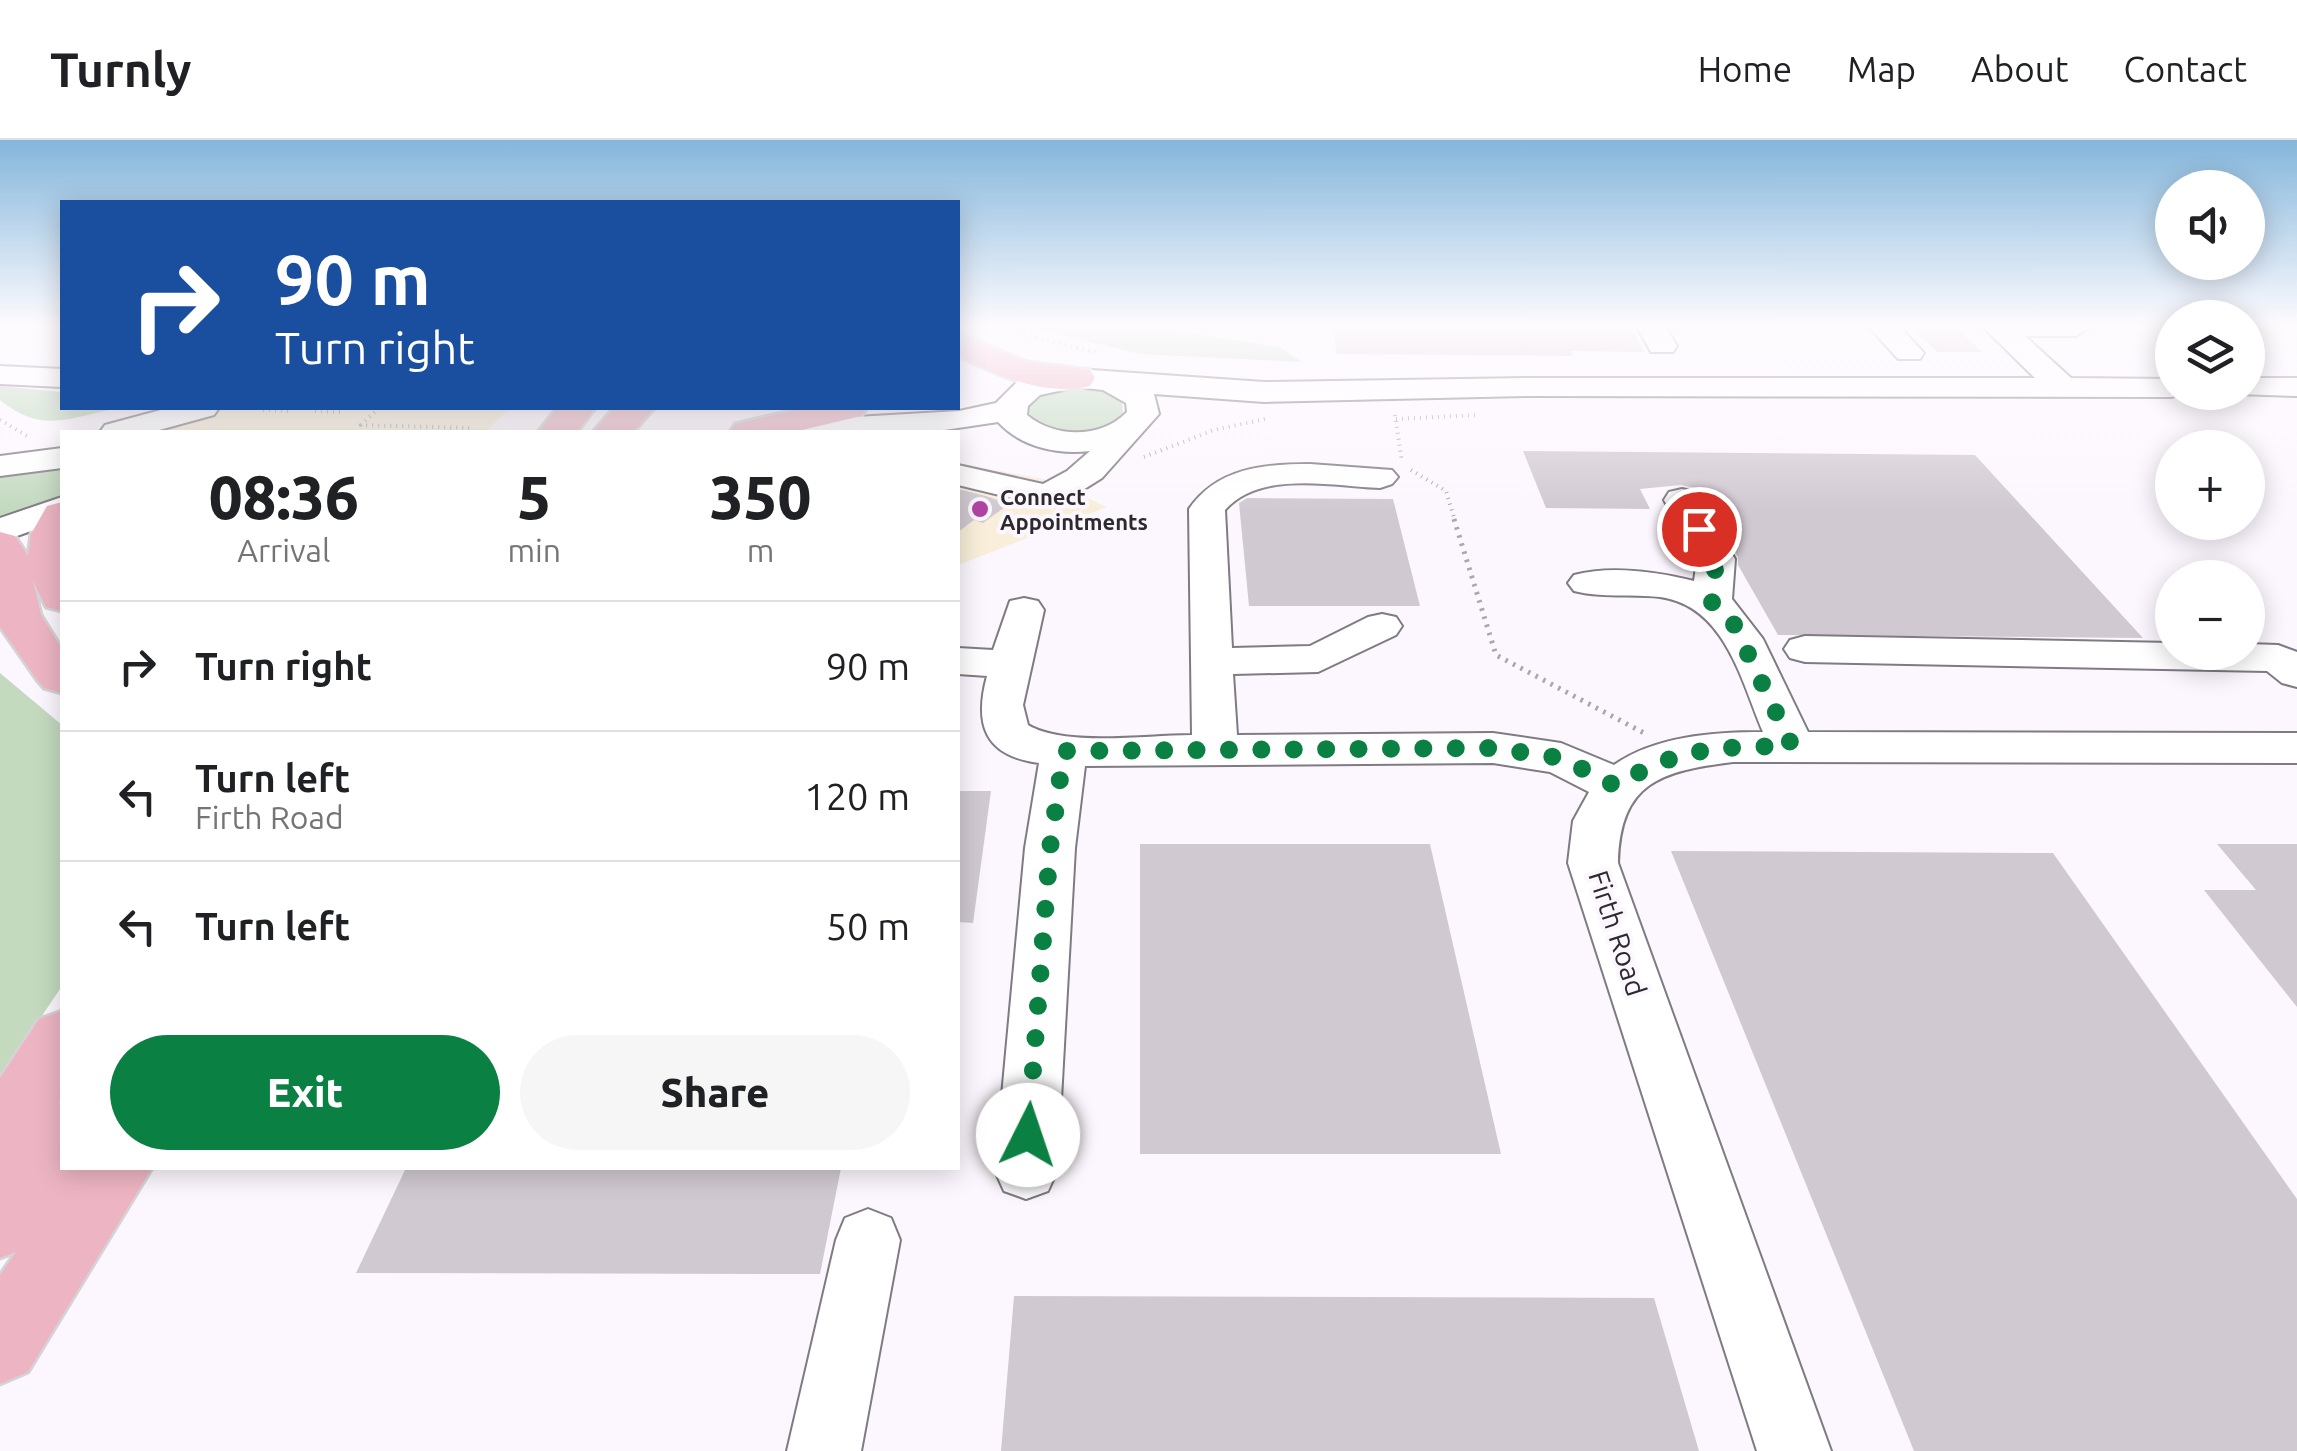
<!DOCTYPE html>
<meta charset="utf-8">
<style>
body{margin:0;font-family:Ubuntu,sans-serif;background:#f6f6f6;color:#202124;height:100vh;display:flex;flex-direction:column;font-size:38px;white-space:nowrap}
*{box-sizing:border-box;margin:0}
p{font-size:32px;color:#757577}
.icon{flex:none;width:55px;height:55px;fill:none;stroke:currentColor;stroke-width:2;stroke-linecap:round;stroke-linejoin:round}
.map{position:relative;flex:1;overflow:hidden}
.panel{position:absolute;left:60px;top:290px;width:900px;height:740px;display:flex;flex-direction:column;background:#fff;border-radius:0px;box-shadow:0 5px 25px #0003}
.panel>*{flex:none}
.hud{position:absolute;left:60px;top:60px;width:900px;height:210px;border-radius:0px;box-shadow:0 5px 25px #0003;background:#1a4fa0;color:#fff;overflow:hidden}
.controls{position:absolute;left:2155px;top:30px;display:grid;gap:20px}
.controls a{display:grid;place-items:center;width:110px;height:110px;border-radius:50%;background:#fff;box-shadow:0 5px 25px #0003;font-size:50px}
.pin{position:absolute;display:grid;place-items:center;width:85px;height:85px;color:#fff;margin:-42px;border:5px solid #fff;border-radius:50%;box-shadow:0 2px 10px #0007}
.me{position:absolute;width:110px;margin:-55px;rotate:4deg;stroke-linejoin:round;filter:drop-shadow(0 0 8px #0008)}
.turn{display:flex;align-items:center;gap:35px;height:210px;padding:0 50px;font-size:45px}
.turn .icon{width:130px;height:130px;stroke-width:2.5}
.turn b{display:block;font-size:70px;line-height:85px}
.eta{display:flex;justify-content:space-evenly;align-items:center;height:170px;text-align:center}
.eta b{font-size:60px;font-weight:800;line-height:70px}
.action{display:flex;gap:20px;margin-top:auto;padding:20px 50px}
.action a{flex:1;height:115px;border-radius:60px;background:#0b8043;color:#fff;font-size:40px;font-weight:800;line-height:115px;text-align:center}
.action a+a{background:#f6f6f6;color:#202124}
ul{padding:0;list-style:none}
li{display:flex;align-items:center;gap:30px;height:130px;padding:0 50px;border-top:2px solid #e0e0e0}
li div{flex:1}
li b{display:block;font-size:38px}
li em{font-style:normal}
header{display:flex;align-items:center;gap:60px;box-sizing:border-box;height:140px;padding:0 50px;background:#fff;border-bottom:2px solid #e0e0e0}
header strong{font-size:48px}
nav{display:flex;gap:55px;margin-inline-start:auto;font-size:35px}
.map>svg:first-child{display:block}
.commercial{fill:#f8eed9}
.green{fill:#c3dabf}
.building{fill:#d1c9d1}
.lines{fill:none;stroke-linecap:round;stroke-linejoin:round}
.minor-casing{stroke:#807a83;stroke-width:4}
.major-casing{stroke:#d5d4d5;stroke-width:5}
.path-far1{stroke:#aaa7ac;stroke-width:4;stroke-dasharray:1 5;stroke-linecap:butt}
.path{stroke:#aaa7ac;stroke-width:5;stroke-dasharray:2.5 6;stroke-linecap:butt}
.minor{fill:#fff;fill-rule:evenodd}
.major{fill:#edb5c3;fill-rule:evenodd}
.route{stroke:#0b8043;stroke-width:18;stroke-dasharray:0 32.4}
.poi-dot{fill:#b044a5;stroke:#fcf7fe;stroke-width:4}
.labels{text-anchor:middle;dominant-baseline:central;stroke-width:8;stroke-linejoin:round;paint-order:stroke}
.far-poi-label{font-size:22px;font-weight:bold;fill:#2c2a2d;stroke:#fcf7fe;text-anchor:start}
.street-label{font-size:28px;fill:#2c2a2d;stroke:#fcf7fe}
</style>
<header>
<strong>Turnly</strong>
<nav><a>Home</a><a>Map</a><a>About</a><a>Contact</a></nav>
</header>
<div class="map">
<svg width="2297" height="1311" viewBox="0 0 2297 1311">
<rect width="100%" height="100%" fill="#fcf7fe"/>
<!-- commercial -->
<path class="commercial" d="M162,268h347l-23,24h-320l-3,-1z
M958,323l86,16 63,28 -149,58z"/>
<!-- green -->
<path class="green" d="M1030,187h122l127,20 23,15 -162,-8z
M1073,245l30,3 19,12 1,14c-23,23 -65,22 -91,6l-5,-15 17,-14z
M0,246l62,6v16h57c-50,9 -76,27 -119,-8z
M52,328l10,3v23l-13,10 -49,17v-47z
M0,533l62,52v261l-62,92z"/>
<!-- building -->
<path class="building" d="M1332,187h298l15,25 -74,-1 2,5 -236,-2z
M1912,187h43l27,25h-45z
M1523,311l452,4 168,183 -365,-3 -40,-70v-8l-42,-69 -15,-3 -41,4 10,20 -104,-1z
M958,349l28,7 23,8 -26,19 -9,-3 -16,12z
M1247,358l146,1 27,107h-171l-10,-103z
M958,651h33l-18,132 -15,-1z
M1140,704h290l71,310h-361z
M2217,704h80v163l-93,-117h52z
M1671,711l382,2 244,346v252h-383z
M406,1028h435l-21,106 -464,-1z
M1014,1156l640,2 45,153h-698z"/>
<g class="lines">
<!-- minor casing -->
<g class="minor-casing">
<path id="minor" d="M1637,187h29l11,19 -4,6h-22z
M1869,187h31l24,26 -4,6h-22z
M1983,187h107l-14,9h-51l46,42 101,1v13h13l-13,5 -644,-1 -264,6 -110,-8 5,20 -57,64 -32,20 -25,8 -87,-21v-20l85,19 24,-13 23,-20c-33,4 -69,-4 -92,-29l-67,10h-179l5,-7 12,-3 190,-11 37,-8 22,-22 59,-12 187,13 264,-4h507zM1077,247l26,3 23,13 1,9c-26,27 -72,26 -100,3l1,-9 12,-11z
M0,226l62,3v18l-62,-3z
M2248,238h49v18l-60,-2 11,-2z
M168,268h51l-5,7 -62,17h-52l5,-7z
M62,308v20l-62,8v-20z
M1310,324l82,6 6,7 -6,7 -12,4c-48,-2 -120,-18 -155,22l7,138 78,-2 58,-29 14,-3 14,3 6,9 -6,9 -78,37 -85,2 4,61 256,-2 68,10 53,22c41,-29 100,-33 149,-33 -22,-52 -38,-126 -103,-135 -29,-3 -58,1 -86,-6l-6,-8 6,-8c38,-10 83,-3 120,6l3,-22 -33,-59 5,-8 13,-3 13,3 40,67 -3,40 31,40 45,93 489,1v30l-564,-1c-72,9 -113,20 -115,101l213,588h-74l-189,-588 5,-42 16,-29 -39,-20 -57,-9 -408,3 -10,82 -18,323 -9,20 -22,8 -22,-8 -9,-20 30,-323 14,-85c-55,-7 -65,-39 -52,-87l-29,-2v-26l35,2 17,-49 14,-3 14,3 6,9 -21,95 5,20c37,22 119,10 164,10l-3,-226c28,-41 75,-45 121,-45z
M62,357v23l-62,22v-24z
M1805,496l367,7v9h76v-8l30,1 19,7v35l-15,-4 -15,-12 -462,-9 -15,-4 -6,-9 6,-9z
M868,1069l23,9 9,22 -39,211h-74l49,-211 9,-22z"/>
</g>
<!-- major casing -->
<g class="major-casing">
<path id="major" d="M958,193l69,29 63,8 5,8 -5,8c-46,11 -92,-11 -132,-30z
M557,268h38l-18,24h-39z
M614,268h40l-21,24h-40z
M803,268h64l-6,8 -67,16h-64l5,-8z
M62,362v109l-16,-4 -13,-26 8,34 21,34v44l-18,-5 -7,-8 -37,-53v-95l15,4 13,20 3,-22 16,-28z
M62,871v86l-4,7 4,-1v65h90l-124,204 -28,12v-109l16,-23 -16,6v-180l39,-59z"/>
</g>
<!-- path-far1 -->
<path class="path-far1" d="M1008,187l24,10 64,15
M0,189l4,-2
M2194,256l32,3
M379,268l-18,17 111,3
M263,270l25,1
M315,271l25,1
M1395,275l7,47
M1396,279l80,-4
M0,280l29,17
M1144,317l70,-27 51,-11
M1411,330l35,21 9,30"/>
<!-- path -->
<path class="path" d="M1454,379l42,136 150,79"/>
<!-- minor -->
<use href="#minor" class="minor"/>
<!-- major -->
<use href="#major" class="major"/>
</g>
<!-- sky -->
<linearGradient id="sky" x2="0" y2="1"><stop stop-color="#84b6db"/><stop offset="0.5" stop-color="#fefbff"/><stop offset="1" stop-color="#fefbff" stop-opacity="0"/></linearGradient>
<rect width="2297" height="371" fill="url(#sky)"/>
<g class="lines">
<!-- route -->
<path class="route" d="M1028,995l22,-287 14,-97 429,-3 68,10 55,28c62,-40 104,-39 176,-40l-62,-130 -18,-13 4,-44 -17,-30"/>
</g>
<!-- markers -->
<circle class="poi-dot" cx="980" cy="369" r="10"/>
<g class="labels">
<!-- far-poi labels -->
<g class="far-poi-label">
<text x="1000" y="356">Connect<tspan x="1000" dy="25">Appointments</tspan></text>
</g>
<!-- street labels -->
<g class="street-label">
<text transform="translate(1618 793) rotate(72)">Firth Road</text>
</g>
</g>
</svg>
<div class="controls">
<a><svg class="icon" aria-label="sound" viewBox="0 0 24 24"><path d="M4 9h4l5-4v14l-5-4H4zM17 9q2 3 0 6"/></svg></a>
<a><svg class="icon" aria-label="layers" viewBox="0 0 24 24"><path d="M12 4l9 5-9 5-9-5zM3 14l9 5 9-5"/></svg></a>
<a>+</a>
<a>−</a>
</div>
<div class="pin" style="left:1699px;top:389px;background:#d93025"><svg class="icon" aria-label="arrive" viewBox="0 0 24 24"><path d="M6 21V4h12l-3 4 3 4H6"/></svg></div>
<svg class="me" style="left:1028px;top:995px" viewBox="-20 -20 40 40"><circle r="19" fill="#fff"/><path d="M0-13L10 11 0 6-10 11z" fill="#0b8043"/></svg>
<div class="hud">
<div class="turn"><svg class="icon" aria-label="right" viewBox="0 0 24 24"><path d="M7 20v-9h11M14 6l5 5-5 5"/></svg><div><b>90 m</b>Turn right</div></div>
</div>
<section class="panel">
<div class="eta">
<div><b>08:36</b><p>Arrival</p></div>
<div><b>5</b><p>min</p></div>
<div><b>350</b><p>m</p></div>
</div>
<ul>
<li><svg class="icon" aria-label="right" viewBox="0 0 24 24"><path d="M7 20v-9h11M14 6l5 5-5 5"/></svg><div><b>Turn right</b></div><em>90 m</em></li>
<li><svg class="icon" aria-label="left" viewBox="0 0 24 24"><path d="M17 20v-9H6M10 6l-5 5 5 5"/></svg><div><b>Turn left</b><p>Firth Road</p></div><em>120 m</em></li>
<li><svg class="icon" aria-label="left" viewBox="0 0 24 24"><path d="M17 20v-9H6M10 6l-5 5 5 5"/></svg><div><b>Turn left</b></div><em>50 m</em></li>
</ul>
<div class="action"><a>Exit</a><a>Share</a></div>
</section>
</div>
